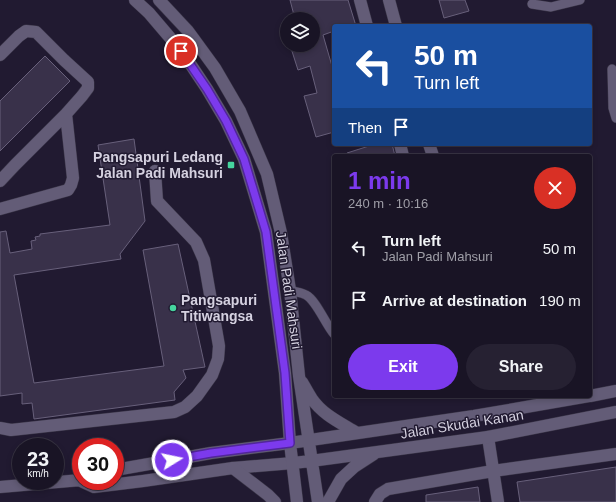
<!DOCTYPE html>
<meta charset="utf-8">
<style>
body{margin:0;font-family:Helvetica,sans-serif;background:#262132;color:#f1f3f6;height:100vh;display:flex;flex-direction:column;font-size:15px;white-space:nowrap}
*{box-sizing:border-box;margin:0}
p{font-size:13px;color:#9f9ea7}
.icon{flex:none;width:22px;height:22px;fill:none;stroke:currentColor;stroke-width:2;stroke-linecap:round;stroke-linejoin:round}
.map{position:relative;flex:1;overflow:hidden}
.side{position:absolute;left:332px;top:154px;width:260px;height:244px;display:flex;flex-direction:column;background:#191425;border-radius:4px;box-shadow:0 2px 6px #0003,0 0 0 1px #373342}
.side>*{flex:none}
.top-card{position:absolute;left:332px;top:24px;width:260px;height:122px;border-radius:4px;box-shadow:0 2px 6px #0003,0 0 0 1px #373342;background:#1a4fa0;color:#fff;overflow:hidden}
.buttons{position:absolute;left:280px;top:12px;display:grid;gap:8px}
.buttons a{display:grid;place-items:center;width:40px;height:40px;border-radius:50%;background:#191425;box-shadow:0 2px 6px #0003,0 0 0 1px #373342;font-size:20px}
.speed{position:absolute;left:12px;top:438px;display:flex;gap:8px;font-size:20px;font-weight:700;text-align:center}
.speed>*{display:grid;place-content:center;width:52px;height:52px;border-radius:50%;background:#191425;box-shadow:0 2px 6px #0003,0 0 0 1px #373342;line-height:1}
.speed small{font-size:10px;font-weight:400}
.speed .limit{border:6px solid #d22;background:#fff;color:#111}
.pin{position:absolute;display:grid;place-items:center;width:34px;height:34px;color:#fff;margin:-17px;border:2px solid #fff;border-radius:50%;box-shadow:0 1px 4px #0007}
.me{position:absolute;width:44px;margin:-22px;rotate:80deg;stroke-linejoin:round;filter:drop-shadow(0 0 3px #0008)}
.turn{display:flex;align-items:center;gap:14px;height:84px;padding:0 16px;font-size:18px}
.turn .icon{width:52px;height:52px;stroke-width:2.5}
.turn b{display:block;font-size:28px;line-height:34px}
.then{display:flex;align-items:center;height:38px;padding:0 16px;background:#0003;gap:8px;font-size:15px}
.round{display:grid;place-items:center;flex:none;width:42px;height:42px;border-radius:21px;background:#262132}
.overview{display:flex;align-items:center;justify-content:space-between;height:68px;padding:0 16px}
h1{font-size:24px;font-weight:800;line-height:30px;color:#7c3aed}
.button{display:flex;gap:8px;margin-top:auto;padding:8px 16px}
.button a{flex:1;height:46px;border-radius:24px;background:#7c3aed;color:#fff;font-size:16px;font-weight:800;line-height:46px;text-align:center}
.button a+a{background:#262132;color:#f1f3f6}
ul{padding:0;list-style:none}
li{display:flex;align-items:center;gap:12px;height:52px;padding:0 16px}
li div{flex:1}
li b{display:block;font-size:15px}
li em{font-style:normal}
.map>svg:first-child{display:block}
.building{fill:#39314a;stroke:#68607b}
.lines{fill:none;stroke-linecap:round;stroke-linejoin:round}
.lane-casing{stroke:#3b3648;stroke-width:10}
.street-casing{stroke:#3b3648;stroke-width:13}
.secondary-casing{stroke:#3b3648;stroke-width:13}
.lane{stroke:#635c77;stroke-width:9}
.street{stroke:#635c77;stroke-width:12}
.secondary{stroke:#635c77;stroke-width:12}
.route-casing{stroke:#51269a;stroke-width:10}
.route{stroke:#7c3aed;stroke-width:7}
.poi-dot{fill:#46d49e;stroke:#211a31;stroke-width:1.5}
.labels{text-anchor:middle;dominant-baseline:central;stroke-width:3;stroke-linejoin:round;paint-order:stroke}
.poi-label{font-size:14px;font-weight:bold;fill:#d5d1e0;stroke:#211a31;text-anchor:end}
.street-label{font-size:14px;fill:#d5d1e0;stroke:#211a31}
</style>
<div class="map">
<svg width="616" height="502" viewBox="0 0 616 502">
<rect width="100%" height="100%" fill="#211a31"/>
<!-- building -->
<path class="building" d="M290,0h58l8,26h-22v5l-11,4 11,38v59l-18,5 -12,-41 13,-3 -7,-27 -12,4 -8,-25h23v-26h-18z
M439,0h26l4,11 -25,7z
M45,56l25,25 -70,70v-50z
M134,139l11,82 -25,33 1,5 -107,16 20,108 130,-17 -21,-116 35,-6 27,123 -22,3 3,8 -12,14 1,8 -141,19 -2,-16 -10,1v-11l-22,3v-164l6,-1 4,22 22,-4 -1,-8 5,-1 -1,-3 5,-1v-2l70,-9 -12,-80z
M369,144h23l3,12h-48v-3l22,-7z
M616,467v35h-96l-3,-20z
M478,487l2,15h-54v-7z"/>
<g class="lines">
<!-- lane casing -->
<g class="lane-casing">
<path id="lane" d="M532,4l19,3 29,-7
M612,69l1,39 3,10
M290,290c5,2 11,2 16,5 10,5 20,30 28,39"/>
</g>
<!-- street casing -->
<g class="street-casing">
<path id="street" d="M360,0l7,26
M389,0l7,26
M0,55l19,-19 7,-5 10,1 28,28 24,22v6l-6,8 -16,18 -51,51 -15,16
M400,144l3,12
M429,144l4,12
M0,209l68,-19 3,-5 2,-7 -7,-64
M0,428l11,2 163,-18 11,-5 12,-11 15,-21 6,-16 1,-13 -15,-86 -8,-18 -39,-41 -2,-30
M488,437l10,65
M115,470l96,-17 79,-10
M81,481l13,6 49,-6 90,-13 60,-5
M0,487l81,-7
M375,502l5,-8 8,-5 105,-18 123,-17"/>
</g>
<!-- secondary casing -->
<g class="secondary-casing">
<path id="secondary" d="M135,0l14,13 23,27 17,22 18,27 19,32 18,38 22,73 19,141 5,70 7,59
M159,0l29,31 27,37 25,43 27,63 14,59 9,57 9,86 19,126
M302,382c3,5 6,11 10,17 11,16 29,24 45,34
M590,396l26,-5
M290,443l184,-27 115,-20
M293,463l18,-2 177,-24 128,-25
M233,468l35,27 7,7
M328,502l13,-23 13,-12 20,-13"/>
</g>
<!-- lane -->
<use href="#lane" class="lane"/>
<!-- street -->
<use href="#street" class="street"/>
<!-- secondary -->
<use href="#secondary" class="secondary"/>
</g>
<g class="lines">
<!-- route casing -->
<g class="route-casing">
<path id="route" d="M172,460l39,-7 79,-10 -5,-70 -19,-141 -22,-73 -18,-38 -19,-32 -26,-38"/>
</g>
<!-- route -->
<use href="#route" class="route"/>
</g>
<!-- markers -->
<g class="poi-dot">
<rect x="227" y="161" width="8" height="8" rx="2"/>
<circle cx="173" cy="308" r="4"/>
</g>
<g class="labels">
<!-- poi labels -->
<g class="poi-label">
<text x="223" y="157">Pangsapuri Ledang<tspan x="223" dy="16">Jalan Padi Mahsuri</tspan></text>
<text x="181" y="300" text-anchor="start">Pangsapuri<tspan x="181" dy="16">Titiwangsa</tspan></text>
</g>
<!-- street labels -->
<g class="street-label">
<text transform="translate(289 290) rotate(82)">Jalan Padi Mahsuri</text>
<text transform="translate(462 424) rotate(-9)">Jalan Skudai Kanan</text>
</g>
</g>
</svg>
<div class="buttons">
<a><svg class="icon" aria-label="layers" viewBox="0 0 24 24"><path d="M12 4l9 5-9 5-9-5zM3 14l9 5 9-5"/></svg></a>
</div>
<div class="speed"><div>23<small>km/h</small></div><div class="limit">30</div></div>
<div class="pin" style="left:181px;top:51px;background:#d93025"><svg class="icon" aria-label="arrive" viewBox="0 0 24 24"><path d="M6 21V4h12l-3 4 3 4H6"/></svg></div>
<svg class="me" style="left:172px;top:460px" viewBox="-20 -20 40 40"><circle r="17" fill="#7c3aed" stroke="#fff" stroke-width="3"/><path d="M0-11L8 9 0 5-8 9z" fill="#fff"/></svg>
<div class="top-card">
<div class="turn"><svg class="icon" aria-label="left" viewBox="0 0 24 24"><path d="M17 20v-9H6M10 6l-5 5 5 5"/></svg><div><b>50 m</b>Turn left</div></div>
<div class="then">Then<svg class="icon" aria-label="arrive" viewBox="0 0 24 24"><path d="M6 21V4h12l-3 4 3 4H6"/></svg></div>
</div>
<section class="side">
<div class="overview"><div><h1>1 min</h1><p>240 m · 10:16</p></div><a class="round" style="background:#d93025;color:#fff"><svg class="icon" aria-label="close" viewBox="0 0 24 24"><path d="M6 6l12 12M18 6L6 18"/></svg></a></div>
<ul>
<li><svg class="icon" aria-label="left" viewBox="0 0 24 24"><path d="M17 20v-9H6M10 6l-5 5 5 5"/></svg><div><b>Turn left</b><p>Jalan Padi Mahsuri</p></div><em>50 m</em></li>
<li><svg class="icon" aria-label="arrive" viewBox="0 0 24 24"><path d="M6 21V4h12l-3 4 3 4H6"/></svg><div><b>Arrive at destination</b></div><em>190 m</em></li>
</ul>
<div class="button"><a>Exit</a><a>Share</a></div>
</section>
</div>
